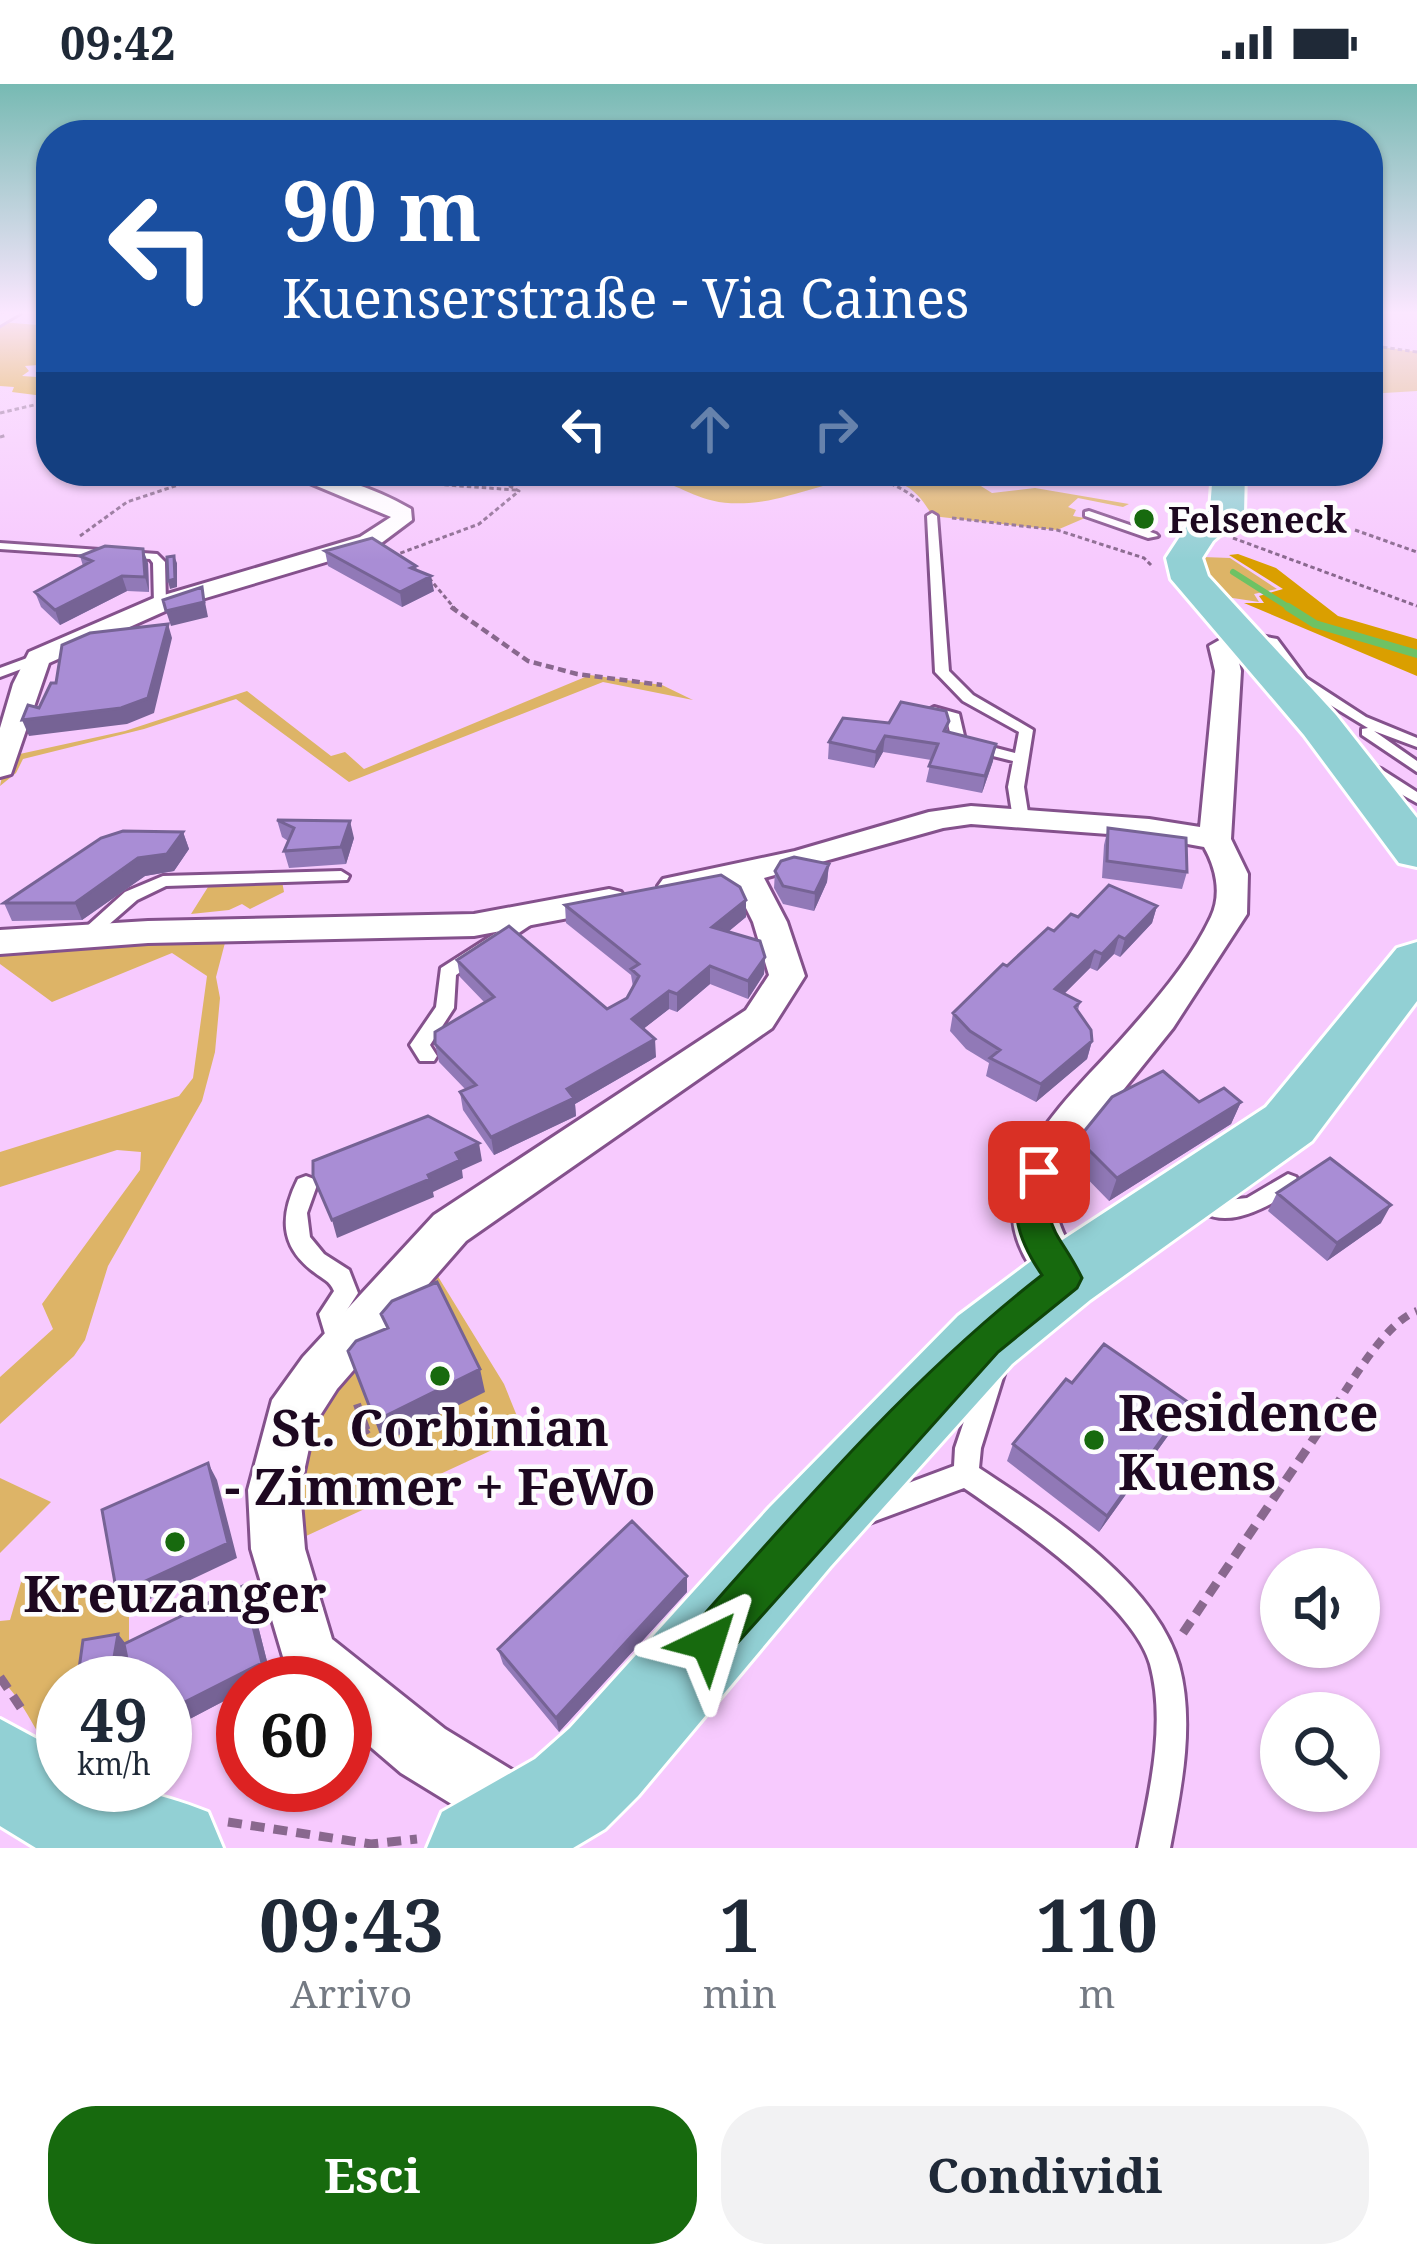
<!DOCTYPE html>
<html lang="it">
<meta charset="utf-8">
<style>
body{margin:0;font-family:"Noto Serif",serif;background:#f2f2f3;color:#1f2937;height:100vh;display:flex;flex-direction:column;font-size:45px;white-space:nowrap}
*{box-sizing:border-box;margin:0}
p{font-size:39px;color:#747a83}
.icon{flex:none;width:66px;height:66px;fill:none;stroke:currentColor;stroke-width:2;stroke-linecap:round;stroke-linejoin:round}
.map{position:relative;height:1764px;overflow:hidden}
.panel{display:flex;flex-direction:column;background:#fff;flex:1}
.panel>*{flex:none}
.guide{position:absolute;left:36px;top:36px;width:1347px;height:366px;border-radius:48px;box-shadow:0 3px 9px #0004;background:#1a4fa0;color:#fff;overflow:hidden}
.controls{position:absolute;left:1260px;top:1464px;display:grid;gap:24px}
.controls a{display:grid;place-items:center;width:120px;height:120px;border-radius:50%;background:#fff;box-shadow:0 3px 9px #0004;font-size:60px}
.speed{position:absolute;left:36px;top:1572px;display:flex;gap:24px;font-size:60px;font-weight:700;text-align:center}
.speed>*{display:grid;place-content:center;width:156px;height:156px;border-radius:50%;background:#fff;box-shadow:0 3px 9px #0004;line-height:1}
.speed small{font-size:30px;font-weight:400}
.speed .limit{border:18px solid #d22;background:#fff;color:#111}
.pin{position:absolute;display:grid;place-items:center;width:102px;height:102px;color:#fff;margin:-51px;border-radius:24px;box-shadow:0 6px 18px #0006}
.me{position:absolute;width:132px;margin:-66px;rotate:41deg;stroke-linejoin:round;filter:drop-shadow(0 0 9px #0008)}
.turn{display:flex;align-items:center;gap:42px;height:252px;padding:0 48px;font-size:54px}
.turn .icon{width:156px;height:156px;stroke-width:2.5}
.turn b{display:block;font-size:84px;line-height:102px}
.lanes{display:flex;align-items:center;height:114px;padding:0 48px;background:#0003;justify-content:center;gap:60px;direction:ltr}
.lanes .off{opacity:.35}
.eta{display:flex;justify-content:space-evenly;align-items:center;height:204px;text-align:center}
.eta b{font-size:72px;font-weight:700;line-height:84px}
.button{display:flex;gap:24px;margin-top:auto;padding:24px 48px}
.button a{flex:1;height:138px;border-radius:48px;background:#176a0e;color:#fff;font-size:48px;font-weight:700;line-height:138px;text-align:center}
.button a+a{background:#f2f2f3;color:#1f2937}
.status{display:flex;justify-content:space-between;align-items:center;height:84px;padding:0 60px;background:#fff;direction:ltr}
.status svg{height:33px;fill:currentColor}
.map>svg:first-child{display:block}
.green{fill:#ddb467}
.forest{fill:#da9f00}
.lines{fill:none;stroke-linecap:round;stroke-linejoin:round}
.stream-far1{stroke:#6ec264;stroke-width:6}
.stream{stroke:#6ec264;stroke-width:8}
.service-casing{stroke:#84518c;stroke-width:6}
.minor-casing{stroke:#84518c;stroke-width:6}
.primary-casing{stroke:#fff;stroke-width:6}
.path-far3{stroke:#89688e;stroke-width:3;stroke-dasharray:4.5 3;stroke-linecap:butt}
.path-far2{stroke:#89688e;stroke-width:4.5;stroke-dasharray:8 4.5;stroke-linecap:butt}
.path-far1{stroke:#89688e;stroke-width:8;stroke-dasharray:10 8;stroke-linecap:butt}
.path{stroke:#89688e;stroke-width:9;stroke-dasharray:14 9;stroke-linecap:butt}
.service{fill:#fff;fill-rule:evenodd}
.minor{fill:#fff;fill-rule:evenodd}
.primary{fill:#92d0d4;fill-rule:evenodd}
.wall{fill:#9179b7}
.shaded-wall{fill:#766395}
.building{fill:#a98dd5;stroke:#766395;stroke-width:3}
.route{fill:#176a0e;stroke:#0f4509;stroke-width:3}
.poi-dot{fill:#176a0e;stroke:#fdfdfd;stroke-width:4.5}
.labels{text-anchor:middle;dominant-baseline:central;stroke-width:9;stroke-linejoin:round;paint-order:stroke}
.far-poi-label{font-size:36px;font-weight:bold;fill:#1d0820;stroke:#fdfdfd;text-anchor:start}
.near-poi-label{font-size:51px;font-weight:bold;fill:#1d0820;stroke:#fdfdfd}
</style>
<div class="status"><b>09:42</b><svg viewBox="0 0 49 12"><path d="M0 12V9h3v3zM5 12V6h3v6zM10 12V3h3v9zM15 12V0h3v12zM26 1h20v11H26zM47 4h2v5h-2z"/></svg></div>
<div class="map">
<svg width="1417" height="1764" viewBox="0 0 1417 1764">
<rect width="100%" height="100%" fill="#f7cafe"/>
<!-- green -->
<path class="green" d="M1368,261l49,7v39l-49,3z
M587,387h370l35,22 43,-5 94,16 -6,3 -45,-9 -10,9 8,3 -3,6 12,2 -28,12 -125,-14c-37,-76 -123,-16 -183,-13 -48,3 -58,-14 -98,-25 -21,-5 -45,2 -64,-7z
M1203,473l27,1 47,31 -23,5 5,8 -33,-5 -23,-28z
M590,591l72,10 31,15 -90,-18 -254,100 -113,-83 -92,30 -121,30 -7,14 -16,13 6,-29 119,-26 122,-40 84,65 14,-4 19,17z
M282,797l2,11 -34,17 -8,-5 -13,6 -38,4 17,-27z
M226,855l-10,38 4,21 -5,54 -13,49 -94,165 -23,74 -11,16 -74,68v-47l53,-48 -11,-25 98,-134 1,-18 -24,-2 -117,37v-35l179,-56 14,-18 14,-102 -35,-23 -120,49 -52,-38v-22z
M426,1173l78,127 17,42 -5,13 -238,110 1,-88z
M0,1394l51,24 -51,51z
M24,1488l105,37v39l-37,8v27h-29v81c-28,-25 -36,-62 -63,-85v-58l10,-1z"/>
<!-- forest -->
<path class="forest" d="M0,238l51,4v38l-26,2 4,5 -7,5 29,2v19l-39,-5 2,-5 -14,-1z
M1238,470l38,14 62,48 79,23v37l-173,-73h20l-5,-7 24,-7 -54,-34z"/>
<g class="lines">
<!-- stream-far1 -->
<path class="stream-far1" d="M1233,488l60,38"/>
<!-- stream -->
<path class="stream" d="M1288,523l27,17 102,30"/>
<!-- service casing -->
<g class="service-casing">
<path id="service" d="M1089,427l67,23 2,2 -10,2 -63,-22v-4z
M932,429l5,3 12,155 24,24 60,35 -9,57 5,32 -2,3 -6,2 -8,-5 -5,-32 5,-26 -60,-15 -6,-27 -20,-8 7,-4 25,7 6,26 50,13 4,-21 -56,-31 -28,-29 -8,-156z
M0,459l157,11 8,8 1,42 -6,4 -6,-4 -1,-41 -3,-4 -150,-10z
M1244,549l33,6 29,39 60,39 51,21v9l-43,-16 43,30v11l-55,-37v-6l6,-1 -72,-44 -28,-39 -29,-5v-6z
M38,570l7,4 -2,3 -43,16v-9z
M1361,678l20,7 36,23v11l-61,-34 -2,-3z
M341,787l8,5 -2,4 -181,6 -29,14 -47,41 -6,2 -9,-6 50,-45 38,-16z
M529,828l9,6 -3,4 -79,53 -2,33 -24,37 7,11 -3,5h-14l-10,-16 26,-38 5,-39z
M1288,1090l8,3 3,6 -3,6c-34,21 -80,49 -110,8l3,-6 8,-3 21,13 29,-3z
M306,1092l8,3 3,6 -10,28 3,24 14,17 25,16 9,23 -15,23 8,30 -4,8 -8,3 -8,-3 -12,-40 15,-23c-5,-11 -10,-11 -20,-19 -35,-26 -34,-57 -16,-93z
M993,1276l9,3 3,8 -24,77 -2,20c68,45 177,114 200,197 16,59 2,125 -9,183h-32c12,-58 28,-125 12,-184 -17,-60 -135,-141 -186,-176l-100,37 -9,-4 -4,-9 4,-9 99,-37 1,-18 26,-77 3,-8z"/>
</g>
<!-- minor casing -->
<g class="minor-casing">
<path id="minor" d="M20,229l-20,12v-11z
M281,387c44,0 92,16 130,38l1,11 -36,27 -204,61 -123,55 -38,111 -11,3v-49l13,-44 16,-32 125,-54 206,-61 31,-20z
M1239,545l13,8 -16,12 5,22 -10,168 17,35 -1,40 -74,114 -107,133c-22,57 -3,68 21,117l-7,14c-27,9 -34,-3 -49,-25 -58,-86 34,-165 88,-225 33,-37 71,-80 92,-125 11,-23 5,-49 -7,-70l-55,-10 -178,-13 -28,4 -179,50 23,44 18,54 -33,52 -306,213 -129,148 -23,36 -14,65 5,59 27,90 113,90 80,49 16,19 9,22 -9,22 -16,7 -28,-7 -16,-19 -80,-49 -56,-48v-42h-50l-6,-6 -38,-128 -3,-59 24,-90 31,-43 131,-142 312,-205 23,-35 -16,-53 -19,-38 -59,12 -12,-3 -5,-7 5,-7 132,-28 134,-39 42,-6 178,13 51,8 15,-156 -6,-25z
M609,805l12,3 5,8 -5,8 -147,28 -326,7 -148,11v-24l148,-9 326,-7z"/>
</g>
<!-- primary casing -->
<g class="primary-casing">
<path id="primary" d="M1213,387h32l-1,43 -31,27 -11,17 6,18 128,139 81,103v49l-18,-4 -95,-128 -133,-156 -5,-21 21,-32 23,-16z
M1417,858v59l-105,140 -222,159 -78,64 -182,203 -192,229 -33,33 -32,19h-146l15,-36 93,-53 35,-31 200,-221 188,-191 80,-60 228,-149 131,-159z
M0,1635l63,34v32c56,0 92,6 145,27l15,36h-187l-36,-22z"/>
</g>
<!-- path-far3 -->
<path class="path-far3" d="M1368,261l49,7
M0,329l51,-12
M0,353l7,-2
M793,387l14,14c41,-14 81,-12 114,18
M392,397l124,9
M952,434l105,12 87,28 8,8
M1355,446l62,22
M80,452l47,-34 93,-31
M1233,454l184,68
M398,475v-5l81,-30 40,-33 -32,-17 -31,-3
M429,494l27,32"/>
<!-- path-far2 -->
<path class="path-far2" d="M451,523l77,54 49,13 85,11"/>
<!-- path-far1 -->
<path class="path-far1" d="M357,1320l6,18
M1325,1338c21,-30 58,-99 92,-111"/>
<!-- path -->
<path class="path" d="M362,1335l4,11 9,-7
M1183,1549l144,-214
M0,1593l25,37
M228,1738l143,22 46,-5"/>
<!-- service -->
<use href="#service" class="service"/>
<!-- minor -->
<use href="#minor" class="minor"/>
<!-- primary -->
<use href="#primary" class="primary"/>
</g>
<!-- wall -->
<path class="wall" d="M325,467l91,15 1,5 17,20 -32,16 -74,-41z
M80,472l68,7 1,29 -22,-1 -67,34 -19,-18 -6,-15 48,-26z
M949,637l-2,11 46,29 -11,32 -56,-11 5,-22 -48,-8 -9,16 -46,-9 1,-17 60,-19z
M277,736l77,18 -8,26 -57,4 -5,-17 4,-10 -6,-4z
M1108,744l79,44 -5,17 -80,-11 2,-33z
M183,748l6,17 -15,22 -29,5 -63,44 -70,1 -8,-18z
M829,780l-2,18 -13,29 -31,-7 -9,-16 1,-17z
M565,821l181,12 -18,15 37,25 -1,17 -16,25 -38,-15 -33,28 -8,-3 -26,20 13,28 -81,47 1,12 -82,39 -31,-45 -3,-18 6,-2 -27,-28 -4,-18 50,-41 -25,-26 -3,-17 150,49 20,-11 6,-11 -2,-12 -65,-52z
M1157,822l-5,17 -32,34 -6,-3 -17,17 -7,-3 -26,26 16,8 -2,8 14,31 -5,18 -51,43 -50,-26 3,-13 -23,-14 -16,-18 3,-18 54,-47 47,-35z
M1199,1018h42l-10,22 -122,77 -38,-39 7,-23z
M1277,1109l104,30 -54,38 -59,-50z
M1072,1299l116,19 -8,17 -81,113 -92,-71 6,-17z
M687,1492v16l-128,140 -56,-68 -5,-15z
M243,1502l9,16 19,75 -28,6v8l-78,41 -37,-71 -3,16 -33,6 -13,-14 39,-35 7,9z"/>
<!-- shaded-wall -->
<path class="shaded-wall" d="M143,465l5,14 1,29 -4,-15z
M174,472l3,7v24l-7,2 -2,-8z
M122,492l5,15 -67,34 -5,-15z
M431,492l3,15 -32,16 -2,-15z
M202,503l6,30 -37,9 -5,-15z
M168,540l4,14 -18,75 -27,11 -98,12 -7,-16z
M885,652l-2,16 -9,16 2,-16z
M996,660l-3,17 -11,32 3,-17z
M350,737l4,17 -8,26 -5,-17z
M183,748l6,17 -15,22 -29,5 -63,44 -7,-17 63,-45z
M829,780l-2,18 -13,29 1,-18z
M746,816v17l-34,28v-18z
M1157,822l-5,17 -32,34 5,-18z
M1119,852l-5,18 -17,17 5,-17z
M1095,867l-5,17 -39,39 4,-18z
M765,873l-1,17 -16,25v-18z
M710,882v18l-33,28v-18z
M669,907v18l-36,28 -1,-18z
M655,955l1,18 -81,47 1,12 -82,39 -3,-18 76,-48z
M1092,957l-5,18 -51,43 5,-18z
M1241,1018l-10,22 -122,77 8,-23z
M479,1059l3,18 -20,9 1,8 -30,14 1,5 -97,41 -5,-18 96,-45 28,-22z
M1391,1121l-10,18 -54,38 10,-18z
M480,1285l5,23 -102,51 -8,-22z
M1188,1318l-8,17 -81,113 8,-16z
M208,1379l9,17 20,78 -108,51 -12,-15z
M687,1492v16l-128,140 -3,-14z
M243,1502l9,16 19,75 -12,6h-16v8l-78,41v-20z
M118,1550l11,14 -4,29 -12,-14z"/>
<!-- building -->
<path class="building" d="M372,454l44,28 -5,2 20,8 -31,16 -75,-41z
M105,462l38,3 2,28 -23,-1 -67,34 -20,-18 57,-31 -12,-5z
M174,472l1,23 -7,2 -1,-24z
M202,503l2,15 -38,9 -3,-11z
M168,540l-20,74 -27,10 -99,12 6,-15 11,3 12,-25h5l6,-38 28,-12z
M901,618l45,9 3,10 -5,10 52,13 -11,32 -56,-10 9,-22 -53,-8 -9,16 -47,-10 14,-24 46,5z
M277,736l73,1 -9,26 -57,4 10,-23z
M1108,744l78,10 1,34 -80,-11z
M123,747l60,1 -16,22 -29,4 -63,45h-71l97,-65z
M794,773l35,7 -14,29 -32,-7 -8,-15 6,-10z
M721,791l19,12 6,13 -34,27 48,14 5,16 -17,24 -38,-15 -33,28 -8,-3 -37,28 23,20 -88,50 7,9 -83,39 -31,-45 16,-7 -41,-41v-12l59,-35 -37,-37 52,-34 98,83 20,-11 12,-22 -8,-7 8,-5 -74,-59z
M1109,801l48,21 -32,33 -6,-3 -17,18 -7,-3 -40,38 25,13 -5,5 16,23 1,11 -51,43 -51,-26 10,-8 -30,-19 -17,-18 50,-49 4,2 41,-38 6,3 17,-17 7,3z
M1163,987l36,31 25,-14 17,14 -124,76 -39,-39 34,-42z
M428,1032l51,27 -23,10 4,7 -32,15 2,4 -98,41 -19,-44v-15z
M1330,1074l61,47 -54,38 -60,-50z
M437,1198l43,87 -105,52 -27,-70 8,-10 32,-13 -7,-14 11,-13z
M1104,1260l84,58 -81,114 -94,-72 53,-65 6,4z
M208,1379l20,80 -111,51 -15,-84z
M632,1437l55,55 -131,142 -58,-69z
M243,1502l19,77 -97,49v-29h-33l-8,-39z
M118,1550l-5,29 -34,6 4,-29z"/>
<!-- sky -->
<linearGradient id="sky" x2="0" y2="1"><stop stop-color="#77bab3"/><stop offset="0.48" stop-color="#fbe7ff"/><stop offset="1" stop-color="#fbe7ff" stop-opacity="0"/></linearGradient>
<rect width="1417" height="476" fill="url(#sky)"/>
<!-- route -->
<path class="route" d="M1039,1075l12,4 4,9c-16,59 4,58 27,106l-5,10 -79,64 -275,307 -15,6 -16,-6 -6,-16 6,-15c110,-124 220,-252 350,-353 -25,-36 -36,-71 -14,-112z"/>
<!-- markers -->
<g class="poi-dot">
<circle cx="1144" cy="435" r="12"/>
<circle cx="440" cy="1292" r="12"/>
<circle cx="1094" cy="1356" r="12"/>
<circle cx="175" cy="1458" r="12"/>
</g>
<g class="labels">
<!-- far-poi labels -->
<g class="far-poi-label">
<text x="1168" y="435">Felseneck</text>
</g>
<!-- near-poi labels -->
<g class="near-poi-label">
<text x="1118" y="1327" text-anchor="start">Residence<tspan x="1118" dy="59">Kuens</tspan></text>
<text x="440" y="1342">St. Corbinian<tspan x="440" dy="59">- Zimmer + FeWo</tspan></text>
<text x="175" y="1508">Kreuzanger</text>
</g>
</g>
</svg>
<div class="controls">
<a><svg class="icon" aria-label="sound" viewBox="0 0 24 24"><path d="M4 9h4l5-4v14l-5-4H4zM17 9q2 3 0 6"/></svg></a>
<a><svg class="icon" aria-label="search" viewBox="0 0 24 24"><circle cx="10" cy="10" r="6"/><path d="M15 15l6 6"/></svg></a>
</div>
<div class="speed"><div>49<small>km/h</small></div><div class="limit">60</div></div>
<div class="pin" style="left:1039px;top:1088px;background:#d93025"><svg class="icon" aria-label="arrive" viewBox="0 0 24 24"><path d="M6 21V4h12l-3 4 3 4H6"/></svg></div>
<svg class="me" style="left:708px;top:1559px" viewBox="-20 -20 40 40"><path d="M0-17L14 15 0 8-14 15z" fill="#176a0e" stroke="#fff" stroke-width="4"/></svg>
<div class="guide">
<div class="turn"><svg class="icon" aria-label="left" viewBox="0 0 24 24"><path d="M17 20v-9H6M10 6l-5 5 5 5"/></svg><div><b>90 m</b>Kuenserstraße - Via Caines</div></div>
<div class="lanes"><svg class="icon" aria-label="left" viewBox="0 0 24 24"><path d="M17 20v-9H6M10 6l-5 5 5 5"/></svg><svg class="icon off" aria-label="ahead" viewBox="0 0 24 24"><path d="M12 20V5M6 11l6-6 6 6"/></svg><svg class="icon off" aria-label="right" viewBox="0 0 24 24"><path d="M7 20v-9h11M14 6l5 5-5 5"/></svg></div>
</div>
</div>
<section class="panel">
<div class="eta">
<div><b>09:43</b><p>Arrivo</p></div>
<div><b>1</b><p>min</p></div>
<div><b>110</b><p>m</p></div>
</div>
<div class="button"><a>Esci</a><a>Condividi</a></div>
</section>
